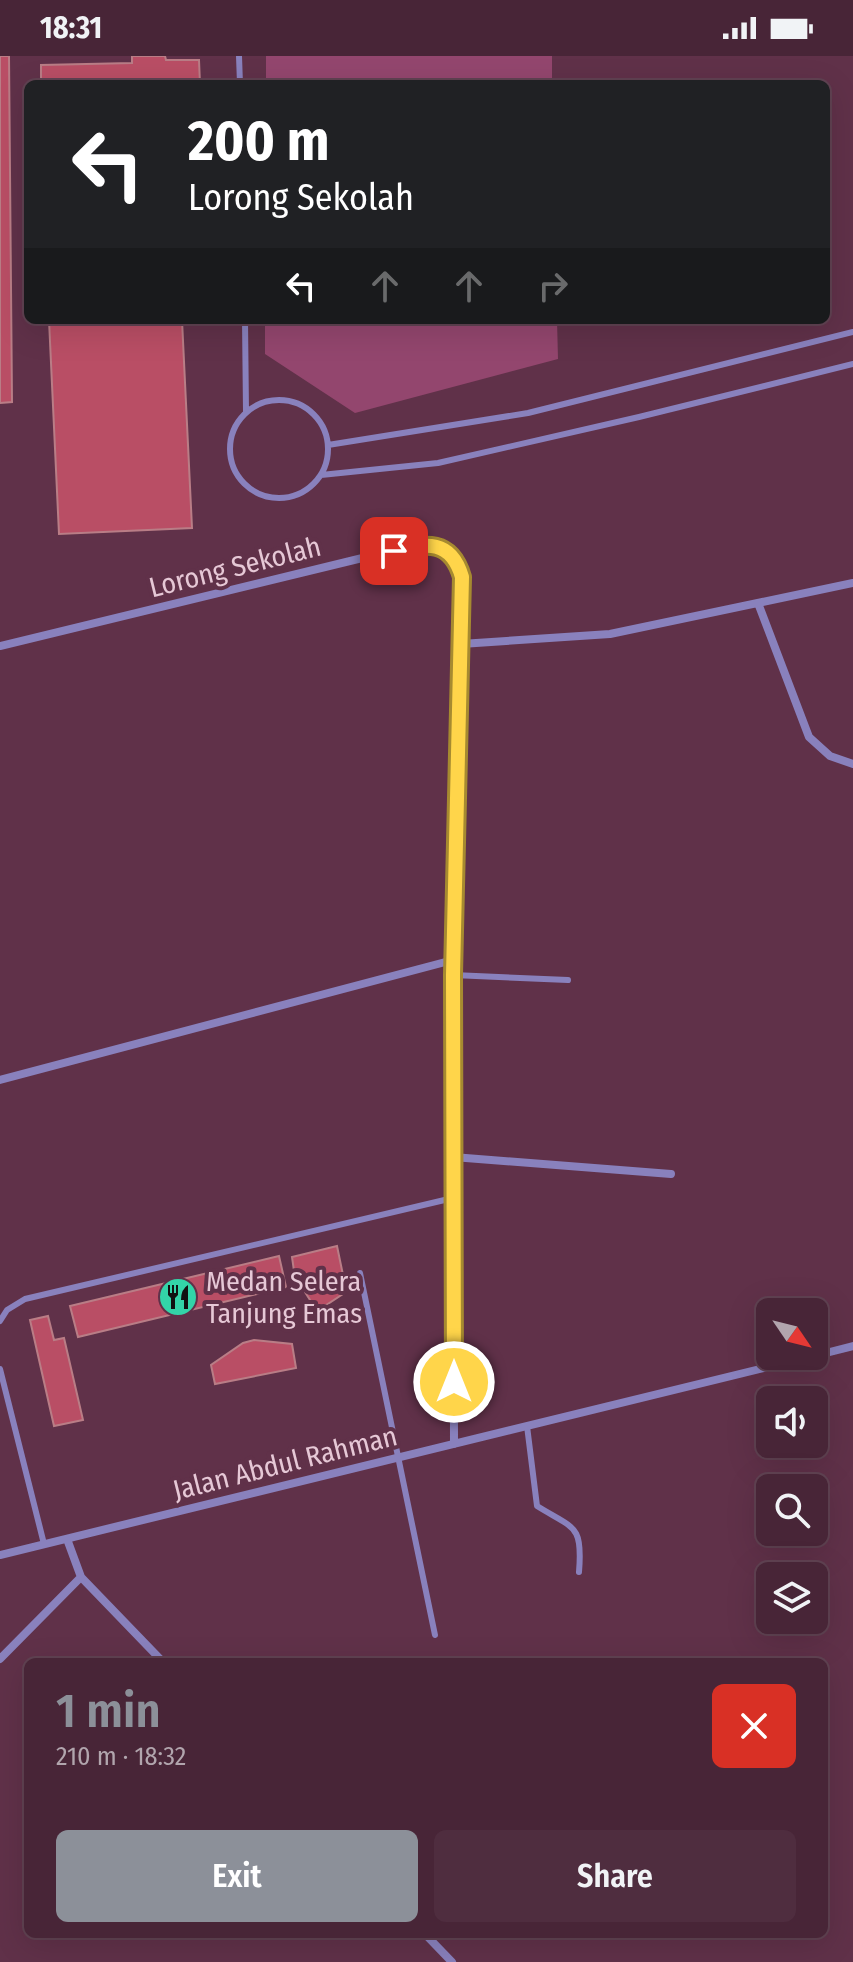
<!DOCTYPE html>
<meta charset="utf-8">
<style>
body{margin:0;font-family:"Fira Sans Condensed",sans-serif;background:#4f2d3f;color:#f1f3f6;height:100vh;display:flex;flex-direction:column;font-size:30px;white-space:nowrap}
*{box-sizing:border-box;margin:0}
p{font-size:26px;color:#b1a5ad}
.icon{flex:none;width:44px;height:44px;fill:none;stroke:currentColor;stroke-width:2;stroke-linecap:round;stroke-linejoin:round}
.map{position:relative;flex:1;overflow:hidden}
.side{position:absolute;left:24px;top:1602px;width:804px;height:280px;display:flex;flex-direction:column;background:#482537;border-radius:12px;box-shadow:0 8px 32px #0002,0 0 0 2px #604252}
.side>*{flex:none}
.hud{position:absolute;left:24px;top:24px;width:806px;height:244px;border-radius:12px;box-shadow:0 8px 32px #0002,0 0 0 2px #604252;background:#202124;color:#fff;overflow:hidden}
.needle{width:52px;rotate:125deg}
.buttons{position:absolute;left:756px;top:1242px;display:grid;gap:16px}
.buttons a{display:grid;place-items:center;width:72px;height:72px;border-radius:12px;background:#482537;box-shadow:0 8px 32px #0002,0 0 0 2px #604252;font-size:40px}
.pin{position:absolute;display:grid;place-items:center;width:68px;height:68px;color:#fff;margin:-34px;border-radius:16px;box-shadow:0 4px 12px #0006}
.me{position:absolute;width:88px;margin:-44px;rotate:0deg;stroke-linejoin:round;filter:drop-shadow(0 0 6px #0008)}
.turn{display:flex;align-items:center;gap:28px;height:168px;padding:0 32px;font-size:36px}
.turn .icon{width:104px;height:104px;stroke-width:2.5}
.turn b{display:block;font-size:56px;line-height:68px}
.lanes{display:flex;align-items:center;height:76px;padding:0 32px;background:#0003;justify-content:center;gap:40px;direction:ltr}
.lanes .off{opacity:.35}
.round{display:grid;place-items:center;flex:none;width:84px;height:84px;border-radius:12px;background:#4f2d3f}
.head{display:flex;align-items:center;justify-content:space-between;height:136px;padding:0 32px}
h1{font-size:48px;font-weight:600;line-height:60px;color:#8c9099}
.primary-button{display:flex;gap:16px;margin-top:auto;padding:16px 32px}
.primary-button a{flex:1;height:92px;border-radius:12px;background:#8c9099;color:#fff;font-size:32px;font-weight:600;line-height:92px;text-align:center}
.primary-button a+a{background:#4f2d3f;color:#f1f3f6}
.status{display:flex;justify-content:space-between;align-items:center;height:56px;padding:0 40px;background:#482537;direction:ltr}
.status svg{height:22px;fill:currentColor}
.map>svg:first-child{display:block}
.green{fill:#93466e}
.building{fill:#b94e65;stroke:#b97d86;stroke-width:2}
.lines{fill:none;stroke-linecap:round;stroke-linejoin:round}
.service{stroke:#8981bd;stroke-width:6}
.minor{stroke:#8981bd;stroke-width:8}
.route-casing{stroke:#a68a30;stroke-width:20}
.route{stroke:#ffd54a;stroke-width:14}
.labels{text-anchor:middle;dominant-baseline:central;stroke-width:8;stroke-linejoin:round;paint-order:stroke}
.street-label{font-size:28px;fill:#e6c8d6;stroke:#603149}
.poi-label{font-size:28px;fill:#e6c8d6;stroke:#603149;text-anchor:start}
</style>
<div class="status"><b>18:31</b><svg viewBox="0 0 49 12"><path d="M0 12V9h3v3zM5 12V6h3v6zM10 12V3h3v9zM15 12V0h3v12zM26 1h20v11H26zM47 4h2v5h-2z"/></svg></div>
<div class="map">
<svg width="853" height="1906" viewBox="0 0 853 1906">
<rect width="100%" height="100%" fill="#603149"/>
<!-- green -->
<path class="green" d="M266,0h286v28h-286z
M265,264h292l1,39 -203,54 -90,-59z"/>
<!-- building -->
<path class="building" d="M0,0h9l3,346 -12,1z
M132,0h33l1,4h33l1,24h-159v-19l91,-2z
M49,264h133l10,208 -133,6z
M337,1190l6,29 -7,3 10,14 -29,19 -12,-19 17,-12 -26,5 -4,-28z
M279,1200l7,31 -208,50 -8,-31z
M48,1260l6,24 10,-2 19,82 -29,6 -24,-106z
M254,1284l38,4 4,24 -81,16 -4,-19 32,-22z"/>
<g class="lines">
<!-- service -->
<path class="service" d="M239,0l1,28
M245,264l1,92
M230 393a49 49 0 1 1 98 0a49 49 0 1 1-98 0Z
M328,389l200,-32 325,-81
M321,419l117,-12 201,-46 214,-53
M453,919l115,5
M360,1217l75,362
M0,1265l7,-11 18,-11 428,-101
M0,1313l44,175
M527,1370l10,80c37,23 46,18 42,66"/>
<!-- minor -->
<path class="minor" d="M758,547l51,134 21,19 23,8
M461,588l149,-10 243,-51
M0,590l424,-103c21,6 32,13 38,34l-9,383 1,484
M0,1024l453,-120
M453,1101l218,17
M814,1300l39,-10
M0,1499l813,-199
M81,1521l82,85
M0,1603l81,-82 -14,-38
M425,1878l27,28"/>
</g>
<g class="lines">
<!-- route casing -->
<g class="route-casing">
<path id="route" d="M394,495c32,-8 57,-12 68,26l-9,398 1,407"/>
</g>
<!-- route -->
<use href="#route" class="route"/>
</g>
<!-- icons -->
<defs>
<g id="restaurant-disc" transform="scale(2)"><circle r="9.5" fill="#33d4a8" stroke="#603149"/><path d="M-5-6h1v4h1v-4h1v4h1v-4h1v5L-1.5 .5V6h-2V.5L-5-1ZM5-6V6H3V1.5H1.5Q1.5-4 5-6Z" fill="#111"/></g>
</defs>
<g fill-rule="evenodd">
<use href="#restaurant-disc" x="178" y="1241"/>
</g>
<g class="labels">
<!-- street labels -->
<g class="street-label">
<text transform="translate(235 511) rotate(-14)">Lorong Sekolah</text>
<text transform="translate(285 1407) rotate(-14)">Jalan Abdul Rahman</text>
</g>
<!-- poi labels -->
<g class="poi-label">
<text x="206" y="1225">Medan Selera<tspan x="206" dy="32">Tanjung Emas</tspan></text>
</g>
</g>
</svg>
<div class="buttons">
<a><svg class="needle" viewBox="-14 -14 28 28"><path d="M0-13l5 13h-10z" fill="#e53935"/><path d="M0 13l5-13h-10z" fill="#b1a5ad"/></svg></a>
<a><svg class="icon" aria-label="sound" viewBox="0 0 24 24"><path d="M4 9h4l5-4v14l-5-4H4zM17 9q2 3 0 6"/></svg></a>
<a><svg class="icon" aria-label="search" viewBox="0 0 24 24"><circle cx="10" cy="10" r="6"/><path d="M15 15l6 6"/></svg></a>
<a><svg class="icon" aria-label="layers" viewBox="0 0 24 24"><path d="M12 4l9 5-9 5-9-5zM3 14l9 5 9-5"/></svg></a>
</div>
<div class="pin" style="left:394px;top:495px;background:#d93025"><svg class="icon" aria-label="arrive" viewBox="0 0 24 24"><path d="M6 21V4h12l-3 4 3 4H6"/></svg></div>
<svg class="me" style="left:454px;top:1326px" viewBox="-20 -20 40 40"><circle r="17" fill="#ffd54a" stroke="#fff" stroke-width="3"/><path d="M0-11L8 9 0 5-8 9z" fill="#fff"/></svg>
<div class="hud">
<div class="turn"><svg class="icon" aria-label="left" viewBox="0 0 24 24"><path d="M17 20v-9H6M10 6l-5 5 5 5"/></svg><div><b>200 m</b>Lorong Sekolah</div></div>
<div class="lanes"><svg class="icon" aria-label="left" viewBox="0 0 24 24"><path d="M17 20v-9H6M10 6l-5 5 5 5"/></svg><svg class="icon off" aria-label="ahead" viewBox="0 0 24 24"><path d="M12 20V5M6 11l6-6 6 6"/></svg><svg class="icon off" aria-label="ahead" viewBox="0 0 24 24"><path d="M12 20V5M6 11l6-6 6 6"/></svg><svg class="icon off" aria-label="right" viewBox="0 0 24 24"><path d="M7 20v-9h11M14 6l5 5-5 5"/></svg></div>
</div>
<section class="side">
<div class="head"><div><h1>1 min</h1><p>210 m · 18:32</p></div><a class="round" style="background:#d93025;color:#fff"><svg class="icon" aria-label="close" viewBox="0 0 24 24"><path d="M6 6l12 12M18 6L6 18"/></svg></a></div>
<div class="primary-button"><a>Exit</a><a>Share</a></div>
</section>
</div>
